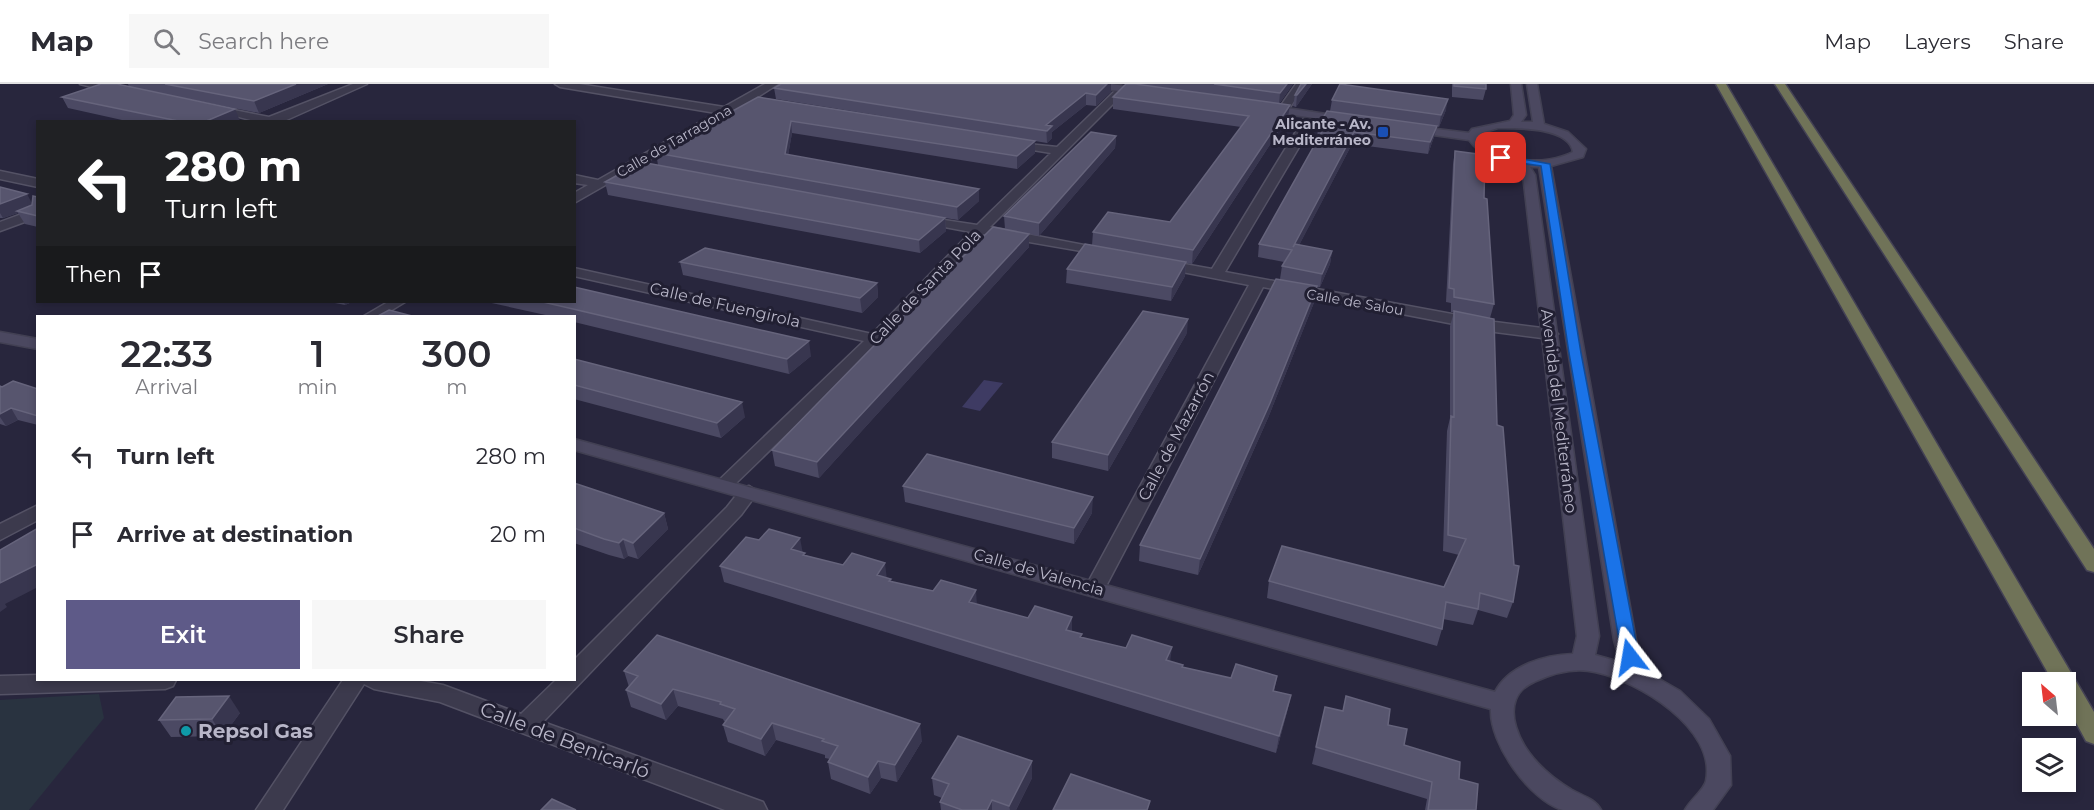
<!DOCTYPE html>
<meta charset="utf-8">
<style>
body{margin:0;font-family:Montserrat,sans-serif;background:#f7f7f7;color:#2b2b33;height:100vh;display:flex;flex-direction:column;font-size:22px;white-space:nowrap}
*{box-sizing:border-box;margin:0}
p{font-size:20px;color:#7c7c81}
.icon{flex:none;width:33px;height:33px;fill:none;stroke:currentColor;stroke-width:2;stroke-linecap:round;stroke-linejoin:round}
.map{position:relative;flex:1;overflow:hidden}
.drawer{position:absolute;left:36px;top:231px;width:540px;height:366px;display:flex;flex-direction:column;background:#fff;border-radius:0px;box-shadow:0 3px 9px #0003}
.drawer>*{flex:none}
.hud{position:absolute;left:36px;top:36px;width:540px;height:183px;border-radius:0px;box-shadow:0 3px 9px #0003;background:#202124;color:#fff;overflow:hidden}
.needle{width:39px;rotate:332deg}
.fabs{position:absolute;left:2022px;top:588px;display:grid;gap:12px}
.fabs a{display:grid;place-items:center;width:54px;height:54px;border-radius:0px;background:#fff;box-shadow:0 3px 9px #0003;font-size:30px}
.pin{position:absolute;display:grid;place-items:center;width:51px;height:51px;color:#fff;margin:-26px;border-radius:12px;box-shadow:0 3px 9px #0006}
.me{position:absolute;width:66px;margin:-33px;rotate:346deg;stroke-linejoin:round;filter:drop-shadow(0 0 4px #0008)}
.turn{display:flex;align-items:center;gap:21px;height:126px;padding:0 30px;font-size:27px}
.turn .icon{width:78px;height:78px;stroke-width:2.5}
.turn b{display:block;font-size:42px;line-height:51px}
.then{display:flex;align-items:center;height:57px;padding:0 30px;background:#0003;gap:12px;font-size:22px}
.eta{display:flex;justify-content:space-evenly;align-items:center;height:102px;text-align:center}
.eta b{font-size:36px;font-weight:600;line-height:42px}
.cta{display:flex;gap:12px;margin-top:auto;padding:12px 30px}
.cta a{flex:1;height:69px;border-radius:0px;background:#5e5a88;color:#fff;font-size:24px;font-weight:600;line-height:69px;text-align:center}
.cta a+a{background:#f7f7f7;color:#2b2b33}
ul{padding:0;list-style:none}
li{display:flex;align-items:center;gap:18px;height:78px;padding:0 30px}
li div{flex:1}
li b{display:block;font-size:22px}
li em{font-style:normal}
header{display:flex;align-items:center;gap:36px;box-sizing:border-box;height:84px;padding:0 30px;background:#fff;border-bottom:2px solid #e1e1e2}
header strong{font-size:28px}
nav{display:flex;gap:33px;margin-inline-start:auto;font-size:21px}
.search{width:420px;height:54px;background:#f7f7f7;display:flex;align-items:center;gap:15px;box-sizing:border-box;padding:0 21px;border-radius:0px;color:#7c7c81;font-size:22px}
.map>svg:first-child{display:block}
.green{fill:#293340}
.water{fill:#3e3b63}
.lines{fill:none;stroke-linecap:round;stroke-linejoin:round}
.street-casing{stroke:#545265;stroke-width:3}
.secondary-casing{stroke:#424053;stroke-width:3}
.highway-casing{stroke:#444255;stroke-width:3}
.street{fill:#3c3a4d;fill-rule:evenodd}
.secondary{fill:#4b4860;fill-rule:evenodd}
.highway{fill:#707358;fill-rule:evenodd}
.wall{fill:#4b4963}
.shaded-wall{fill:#38364f}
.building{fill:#57556e;stroke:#66647c;stroke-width:1.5}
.route{fill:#1a73e8;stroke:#114b97;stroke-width:1.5}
.transit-dot{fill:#1a4fb4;stroke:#211f32;stroke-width:2}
.culture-dot{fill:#0f9aa8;stroke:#211f32;stroke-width:2}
.labels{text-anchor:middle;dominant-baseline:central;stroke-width:6;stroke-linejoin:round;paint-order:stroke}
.far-poi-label{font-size:14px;font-weight:bold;fill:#b8b6c8;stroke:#211f32;text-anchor:end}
.far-street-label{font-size:14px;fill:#b8b6c8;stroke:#211f32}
.street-label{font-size:16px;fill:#b8b6c8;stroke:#211f32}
.near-poi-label{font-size:20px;font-weight:bold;fill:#b8b6c8;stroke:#211f32;text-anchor:start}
.near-street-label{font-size:20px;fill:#b8b6c8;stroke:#211f32}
</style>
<header>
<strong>Map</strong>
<div class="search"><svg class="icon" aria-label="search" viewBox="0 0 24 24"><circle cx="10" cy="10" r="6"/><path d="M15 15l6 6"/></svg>Search here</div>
<nav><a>Map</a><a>Layers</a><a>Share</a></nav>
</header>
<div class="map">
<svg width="2094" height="726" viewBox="0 0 2094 726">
<rect width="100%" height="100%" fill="#28263d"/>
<!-- green -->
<path class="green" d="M99,610l5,24 -75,92h-29v-110z"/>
<!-- water -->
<path class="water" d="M984,296l19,3 -23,28 -18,-4z"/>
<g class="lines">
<!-- street casing -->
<g class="street-casing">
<path id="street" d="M80,0h20l24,7 -5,3z
M353,0h14l-85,38h-24l-49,-13 5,-3 55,11z
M555,0h24l145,23 41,-23h13l-22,14 25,7 -5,3 -29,-4 -173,99v-10l14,-8 -14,-2v-8l24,5 118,-67 -156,-26z
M1296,0h10l-20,29h-8l-1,-2z
M1120,2l9,2 -139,139 115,22 5,1v6l-127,-22 -102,108 -150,146h-14l-2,-4 149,-143 -290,-65v-8l298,66 99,-102 -53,-10v-6l59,9 74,-72 -42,-7v-4l48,5z
M1312,28l6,3 -93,157 270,50 55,7 8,5 -8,5 -55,-7 -232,-45 -158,301 -3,5 -7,2 -7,-2 -3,-5 164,-303 -87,-17 -7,-4 7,-4 50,9 94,-154z
M0,87l38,8v8l-38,-8z
M38,124v9l-38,14v-9z
M388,218h17l-23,14h-18z
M749,402l9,6 -17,23 -198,207 220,80 4,8h-42l-285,-108 -66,-13 -10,-5 -81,126h-27l87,-130h72l28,5 78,29 35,-34h18v-20l153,-153 15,-19z
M38,421v15l-38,20v-16z
M38,591v5h138l-3,6 -8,3 -165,5v-18z"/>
</g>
<!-- secondary casing -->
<g class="secondary-casing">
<path id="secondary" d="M1086,0h27l39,8 -5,3 -56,-8z
M1511,0h10l5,31 -5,7h12l-6,-38h10l7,40 24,8 18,17 -3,8 -32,9 85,474 9,31 35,20 29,28 21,37 1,29 -18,25h-28c5,-10 19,-20 21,-29 11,-53 -68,-100 -111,-109 -21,-5 -42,1 -61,10 -19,8 -24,25 -18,45 8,27 32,49 56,63 11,6 23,9 29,20 -11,0 -27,0 -38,0 -33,-9 -74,-67 -72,-101l-917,-259v-11l921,253c14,-27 50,-37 78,-38l4,-18 -54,-461 -6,-10c-19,-4 -36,-8 -48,-25l-57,-8 -6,-3 6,-3 57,7 3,-4 38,-8 4,-6zM1498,44c20,0 71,-1 75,24 -27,14 -76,12 -94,-15l2,-4zM1530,83h9l75,473 6,22 -25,-7 4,-19 -64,-461z
M1266,21l80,12 6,3 -6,3 -84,-13v-4z
M0,248l38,7v10l-38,-7z"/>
</g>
<!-- highway casing -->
<g class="highway-casing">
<path id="highway" d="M1716,0h10l368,628v32l-8,-3 -20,-37v-22h-13z
M1775,0h10l309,465v23l-7,-2z"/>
</g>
<!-- street -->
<use href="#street" class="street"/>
<!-- secondary -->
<use href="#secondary" class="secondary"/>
<!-- highway -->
<use href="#highway" class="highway"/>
</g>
<!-- wall -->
<path class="wall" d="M128,0h200l-69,29 -81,-16 62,24 -2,1h-107l-63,-14 -6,-11 67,-10z
M781,0h330v8l-15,14 -10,-1 -34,27v6l-5,5 -12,-2v12l-18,16 -225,-36 -4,22 191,46 -21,19 -13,-2 1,13 -26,22 -312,-58 -3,-13 53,-17 -2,-12 102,-56 149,23 -131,-21 -2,-11z
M1126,0h167l-14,20 9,13 -96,147 -6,-1 -1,13 -14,25 -105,-18 1,-14 25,-24 1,-13 77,-10 71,-95 -128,-18v-12z
M1301,0h11l-16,23 -3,-1 2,-11z
M1452,0h34v5l-3,11 -31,-3z
M1332,16l114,10 -7,17 -2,-1 -3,11 -6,17 -76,-10 -53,101 33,6 -2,13 -10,23h-3l-2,13 -47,118 -70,157 -59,-14 1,-16 140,-266 2,-13 2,-4 -26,-5 1,-13 59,-105h-1l1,-12 12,-16z
M1116,52l-1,12 -76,88 -10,-2v13l-210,231 -44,-12 -3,-16 233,-221 -1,-13z
M1455,67l29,47 10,106 -4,14 7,107 16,177 -6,16 -29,-8 -5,15 -30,-6 -1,10 -5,17 -170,-48 2,-17 175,6 15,-32 -16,-4 4,-120 3,-13v-92l4,-14h-3v-9l-5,-1 7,-138z
M0,103l32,17 6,-7v30l-13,-3 -7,-11 -15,5h-3z
M680,178l197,21 1,14 -16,16 -179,-38z
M330,218h22l-7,3z
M487,218h87l237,54 -22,18 -215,-52v-6h-24z
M1187,249l-79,138 -56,-13v-16z
M574,275l171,58 -24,21 -147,-39z
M0,302l38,3v36l-20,-5 -12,6 -6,-2z
M574,399l90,30 4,16 -30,30 -10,-3 -4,3 -15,-4 -35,-12z
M903,402l189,27 -18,31 -169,-42z
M802,468l3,3 82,23 5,4 136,36 44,-1v14l10,3 -1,3 89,24 13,6 48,11 46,-2 -3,15 17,4 -4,17 -11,41 -552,-171 -4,-16z
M624,587l298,70 -25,41 -16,-4 -11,16 -39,-15 -3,-17 2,-3 -5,-1v-3l-49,-15 -11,16 -37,-14 -5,-17 3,-3 -2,-1 -1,-2 -45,-13 -12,14 -35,-13 -5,-17 3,-3z
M1325,623l63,18 16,20 55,34 17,31h-51l2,-11 -115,-35z
M240,629l-17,23 -52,1 -12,-17z
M1032,677v17l-16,32h-75l-1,-8 2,-4 -8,-3 -2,-17z"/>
<!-- shaded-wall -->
<path class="shaded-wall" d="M296,0h32l-69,29 -5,-12z
M1107,0h4v8l-15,14v-11z
M1287,0h6l-14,20 1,-11z
M1306,0h6l-16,23 1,-12z
M1086,9v12l-34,27v6l-5,5 -1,-18z
M1448,15l-2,11 -7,17 2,-12z
M1290,21l-2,12 -96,147 1,-14z
M235,25l5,12 -2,1h-34z
M791,37l1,12 -6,34 -1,-13z
M1437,42l-3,11 -6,17 2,-12z
M1354,48l-2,12 -61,117 2,-14z
M1116,52l-1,12 -76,88v-13z
M1035,57v12l-18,16v-13z
M979,105v12l-21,19 -1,-13z
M27,110l7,13 -17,4 1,2 -15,5 -3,-5v-9z
M945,134l1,13 -26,22 -1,-13z
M1029,150v13l-210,231 -2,-16z
M1332,167l-2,13 -10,23 2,-13z
M1186,178l-1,14 -14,25 1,-14z
M877,199l1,14 -16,16 -2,-15z
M1317,202l-2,14 -47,118 -70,157 2,-16z
M344,218h8l-7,3z
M1188,235l-1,14 -79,138v-16z
M809,257l2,15 -22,18 -2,-15z
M742,318l3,15 -24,21 -4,-15z
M11,324l7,12 -12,6 -6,-9v-3z
M1093,413l-1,16 -18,31v-16z
M664,429l4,16 -30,30 -5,-16z
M800,454l3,16 -12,-5z
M623,455l5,17 -4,3 -5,-16z
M885,479l2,17 -10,-5z
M38,480v23l-33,17 2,3 -7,5v-29z
M976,506l1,16 -8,-4z
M1072,533v16l-6,-3z
M1172,563l-2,16 -4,-3z
M673,605l5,17 -12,14 -5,-16z
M1291,611l-4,17 -11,41 3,-17z
M229,612l11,17 -17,23 -11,-17z
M772,639l4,17 -11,16 -4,-17z
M920,640l2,17 -25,41 -2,-17z
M878,677l3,17 -11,16 -2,-17z
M1032,677v17l-16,32h-6l-1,-4z
M992,716v10h-5z"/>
<!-- building -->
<path class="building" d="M101,0h16l118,25 -31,13h-21l-121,-25z
M165,0h131l-42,17z
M781,0h326l-11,11 -10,-2 -40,32 6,1 -5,5 -273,-43z
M1126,0h9l155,21 -97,145 -100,-18 15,-20 62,10 79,-106 -136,-19z
M1214,0h73l-7,9z
M1301,0h5l-9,11h-2z
M1340,0l108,15 -7,16 -109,-15z
M1454,0h32v5l-32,-3z
M758,13l277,44 -18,15 -226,-35 -6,33 194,35 -22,18 -301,-54z
M1327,27l110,15 -7,16 -76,-10 -61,115 2,-3 37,7 -10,23 -40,-8 10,-16 -33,-6 65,-116 -6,-1z
M1091,48l25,4 -77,87 -35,-7z
M1455,67l30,4 -1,43 3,1 7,105 -40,-7v-8l-5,-1z
M641,78l304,56 -26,22 -314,-58z
M0,103l27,7 -27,10z
M33,112l5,1v19l-21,-5 15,-6z
M993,143l36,7 -212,228 -45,-12 131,-134z
M1085,160l101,18 -14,25 -105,-18z
M705,164l172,35 -17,15 -180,-36z
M1276,195l41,7 -47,117 -70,156 -60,-14z
M574,203l235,54 -22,18 -244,-57h31z
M389,226l23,6h-34z
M1143,227l45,8 -80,136 -56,-13z
M1454,227l40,8 3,106 6,2 11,138 5,1 -6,36 -33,-9 -2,16 -32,-7 -4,27 -173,-48 13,-35 162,41 22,-48 -18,-4 3,-119 3,1z
M574,275l168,43 -25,21 -143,-38z
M13,297l25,8v27l-27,-8 -11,6v-28l2,1z
M927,370l166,43 -19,31 -171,-42z
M574,399l90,30 -31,30 -10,-4 -4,4 -15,-4 -30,-11z
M38,444v36l-38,19v-33z
M769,445l31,9 -9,11 14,4 -2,2 40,10 9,-12 33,10 -8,12 14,4 -2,2 44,10 8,-11 35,10 -7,12 59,16 7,-12 37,11 -6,13 16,4 -2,3 46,11 6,-13 40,12 -6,13 17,5 -1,2 49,11 5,-14 41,12 -4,15 18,4 -12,41 -559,-170 26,-29 13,3z
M657,551l263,89 -25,41 -17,-4 -10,16 -40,-15 10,-16 -16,-5 2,-2 -52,-16 -11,16 -38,-14 12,-16 -15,-5 1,-2 -48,-13 -12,15 -35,-14 12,-14 -14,-5z
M229,612l-17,23 -53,1 17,-23z
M1346,612l44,13 -2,16 19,4 -3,16 56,17 -1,17 19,5 -2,26h-48l4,-28 -116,-35 9,-40 18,4z
M958,652l74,25 -23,45 -17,-6 -5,10h-25l-22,-8 9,-18 -17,-6z
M1071,690l79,27 -3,9h-94z
M552,715l24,11h-35z"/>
<!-- route -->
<path class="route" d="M1501,71l49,9 31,189 58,304 -3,5h-12l-2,-5 -53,-304 -28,-187 -43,-6v-4z"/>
<!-- markers -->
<rect class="transit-dot" x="1377" y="42" width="12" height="12" rx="3"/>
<circle class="culture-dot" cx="186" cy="647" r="6"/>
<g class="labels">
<!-- far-poi labels -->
<g class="far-poi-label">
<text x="1371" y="40">Alicante - Av.<tspan x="1371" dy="16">Mediterráneo</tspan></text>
</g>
<!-- far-street labels -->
<g class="far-street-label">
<text transform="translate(674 57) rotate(-30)">Calle de Tarragona</text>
<text transform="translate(1355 218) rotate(10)">Calle de Salou</text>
</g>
<!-- street labels -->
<g class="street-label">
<text transform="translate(925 203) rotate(-46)">Calle de Santa Pola</text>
<text transform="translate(725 221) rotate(13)">Calle de Fuengirola</text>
<text transform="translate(1559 327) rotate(83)">Avenida del Mediterráneo</text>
<text transform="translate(1176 352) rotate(-62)">Calle de Mazarrón</text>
<text transform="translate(1039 488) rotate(16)">Calle de Valencia</text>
</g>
<!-- near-poi labels -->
<g class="near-poi-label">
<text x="198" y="647">Repsol Gas</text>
</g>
<!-- near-street labels -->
<g class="near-street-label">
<text transform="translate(565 656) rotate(21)">Calle de Benicarló</text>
</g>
</g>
</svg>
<div class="fabs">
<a><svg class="needle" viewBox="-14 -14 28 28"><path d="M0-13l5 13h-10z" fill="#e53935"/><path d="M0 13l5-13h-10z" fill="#7c7c81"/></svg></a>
<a><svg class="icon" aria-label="layers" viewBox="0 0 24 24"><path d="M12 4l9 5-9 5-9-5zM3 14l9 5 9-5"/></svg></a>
</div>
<div class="pin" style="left:1501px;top:74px;background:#d93025"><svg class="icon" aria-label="arrive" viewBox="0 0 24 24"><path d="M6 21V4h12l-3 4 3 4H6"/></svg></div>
<svg class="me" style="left:1630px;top:573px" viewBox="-20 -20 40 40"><path d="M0-17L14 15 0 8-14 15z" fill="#1a73e8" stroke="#fff" stroke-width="4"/></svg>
<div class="hud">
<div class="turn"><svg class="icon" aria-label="left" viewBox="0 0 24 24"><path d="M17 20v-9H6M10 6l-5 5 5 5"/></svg><div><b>280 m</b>Turn left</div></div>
<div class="then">Then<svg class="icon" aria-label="arrive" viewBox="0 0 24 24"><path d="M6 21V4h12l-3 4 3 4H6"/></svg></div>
</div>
<section class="drawer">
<div class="eta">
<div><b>22:33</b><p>Arrival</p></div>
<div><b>1</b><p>min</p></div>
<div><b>300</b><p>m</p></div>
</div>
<ul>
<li><svg class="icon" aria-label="left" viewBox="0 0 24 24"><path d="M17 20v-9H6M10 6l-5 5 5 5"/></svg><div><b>Turn left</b></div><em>280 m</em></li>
<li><svg class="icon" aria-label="arrive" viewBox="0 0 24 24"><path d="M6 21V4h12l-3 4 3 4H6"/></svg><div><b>Arrive at destination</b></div><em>20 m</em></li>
</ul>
<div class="cta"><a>Exit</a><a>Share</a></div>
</section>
</div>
